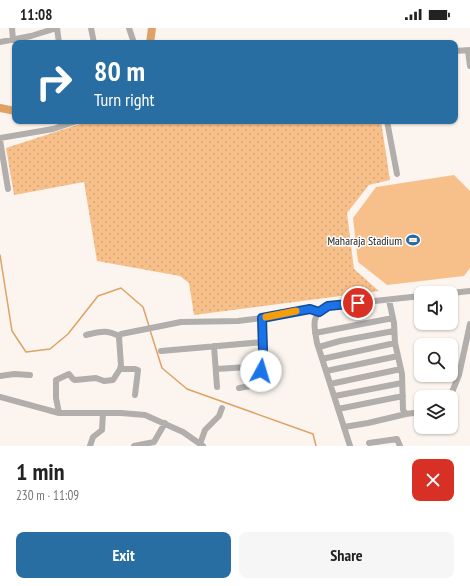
<!DOCTYPE html>
<meta charset="utf-8">
<style>
body{margin:0;font-family:"PT Sans Narrow",sans-serif;background:#f6f6f6;color:#222;height:100vh;display:flex;flex-direction:column;font-size:15px;white-space:nowrap}
*{box-sizing:border-box;margin:0}
p{font-size:13px;color:#767676}
.icon{flex:none;width:22px;height:22px;fill:none;stroke:currentColor;stroke-width:2;stroke-linecap:round;stroke-linejoin:round}
.map{position:relative;height:418px;overflow:hidden}
.details{display:flex;flex-direction:column;background:#fff;flex:1}
.details>*{flex:none}
.guide{position:absolute;left:12px;top:12px;width:446px;height:84px;border-radius:8px;box-shadow:0 1px 3px #0004;background:#296ea3;color:#fff;overflow:hidden}
.buttons{position:absolute;left:414px;top:258px;display:grid;gap:8px}
.buttons a{display:grid;place-items:center;width:44px;height:44px;border-radius:8px;background:#fff;box-shadow:0 1px 3px #0004;font-size:20px}
.pin{position:absolute;display:grid;place-items:center;width:34px;height:34px;color:#fff;margin:-17px;border:2px solid #fff;border-radius:50%;box-shadow:0 1px 4px #0007}
.me{position:absolute;width:44px;margin:-22px;rotate:6deg;stroke-linejoin:round;filter:drop-shadow(0 0 3px #0008)}
.turn{display:flex;align-items:center;gap:14px;height:84px;padding:0 16px;font-size:18px}
.turn .icon{width:52px;height:52px;stroke-width:2.5}
.turn b{display:block;font-size:28px;line-height:34px}
.round{display:grid;place-items:center;flex:none;width:42px;height:42px;border-radius:8px;background:#f6f6f6}
.headline{display:flex;align-items:center;justify-content:space-between;height:68px;padding:0 16px}
h1{font-size:24px;font-weight:700;line-height:30px}
.cta{display:flex;gap:8px;margin-top:auto;padding:8px 16px}
.cta a{flex:1;height:46px;border-radius:8px;background:#296ea3;color:#fff;font-size:16px;font-weight:700;line-height:46px;text-align:center}
.cta a+a{background:#f6f6f6;color:#222}
.status{display:flex;justify-content:space-between;align-items:center;height:28px;padding:0 20px;background:#fff;direction:ltr}
.status svg{height:11px;fill:currentColor}
.map>svg:first-child{display:block}
.park{fill:url(#park-dots)}
.pitch{fill:#f7c08b}
.lines{fill:none;stroke-linecap:round;stroke-linejoin:round}
.stream{stroke:#dea265;stroke-width:1.5}
.river{stroke:#dea265;stroke-width:8}
.minor{stroke:#b1aeab;stroke-width:6}
.route-casing{stroke:#114b97;stroke-width:10}
.route{stroke:#1a73e8;stroke-width:7}
.slow{stroke:#f59e0b;stroke-width:7}
.labels{text-anchor:middle;dominant-baseline:central;stroke-width:3;stroke-linejoin:round;paint-order:stroke}
.poi-label{font-size:12px;fill:#262321;stroke:#fff;text-anchor:end}
</style>
<div class="status"><b>11:08</b><svg viewBox="0 0 49 12"><path d="M0 12V9h3v3zM5 12V6h3v6zM10 12V3h3v9zM15 12V0h3v12zM26 1h20v11H26zM47 4h2v5h-2z"/></svg></div>
<div class="map">
<svg width="470" height="418" viewBox="0 0 470 418">
<defs>
<pattern id="park-dots" width="8" height="8" patternUnits="userSpaceOnUse"><rect width="8" height="8" fill="#f7c08b"/><path d="M2 2h.1M6 6h.1" fill="none" stroke="#d4a578" stroke-width="1.8" stroke-linecap="round"/></pattern>
</defs>
<rect width="100%" height="100%" fill="#fcf5ef"/>
<!-- park -->
<path class="park" d="M89,93h292l9,59 -21,5 -22,28 7,56 25,22 -185,24 -5,-32 -9,-7 -83,-15 -13,-79 -70,13 -8,-47z"/>
<!-- pitch -->
<path class="pitch" d="M454,147l16,16v77l-6,8 -77,9 -29,-23 -5,-44 23,-31z"/>
<g class="lines">
<!-- stream -->
<path class="stream" d="M0,227l12,76 14,21 24,-3 18,-15 30,-38 23,-8 22,19 6,19
M150,302l12,38 25,21 126,45 3,12"/>
<!-- river -->
<path class="river" d="M150,15l2,-15
M0,80l15,3"/>
<!-- minor -->
<path class="minor" d="M12,0l1,12
M57,0l2,15
M91,0l3,15
M129,0l5,15
M0,14l31,-6 26,-8
M455,23l15,-1
M468,23l2,15
M387,93l10,53
M0,110l53,-9 24,-8
M0,112l8,49
M451,265l19,-2
M389,272l5,23 1,20 7,31 1,36 3,4 15,-2
M315,305l78,-15
M86,307c13,-3 20,-6 33,1
M214,318l3,41
M319,319l21,-6 54,-10
M161,323l102,-9
M322,331l73,-16
M120,341h15l3,1 -3,25
M216,341l46,-3
M326,343l72,-15
M0,348l14,-2 16,1
M330,356l71,-15
M239,360l17,-3c10,-13 7,-50 6,-67
M335,368l67,-13
M0,369l59,16h62l24,2 38,17 20,14
M450,369l9,-22 11,-51
M338,381l65,-13
M59,385l-3,-15v-18l13,-6 4,5 2,1 21,-2 8,3 9,-1 7,-11 1,-4 -2,-28 2,-3 60,-12 57,-1 24,-3 48,-9 9,3
M344,399l24,-4 38,-9
M369,415l28,-4 3,7
M200,416l5,-14 14,-14 3,-8
M90,418l3,-9 9,-7 1,-17
M134,418l20,-4 11,-19
M350,418l-33,-103c-3,-18 -7,-27 11,-37l93,-10"/>
</g>
<g class="lines">
<!-- route casing -->
<g class="route-casing">
<path id="route" d="M261,343l2,-21 -1,-32 48,-9 9,3 9,-6 30,-3"/>
</g>
<!-- route -->
<use href="#route" class="route"/>
<!-- slow -->
<path class="slow" d="M266,289l30,-6"/>
</g>
<!-- icons -->
<defs>
<g id="stadium-bare" transform="scale(1.08)"><path d="M0-5a6.5 5 0 1 0 0 10a6.5 5 0 1 0 0-10ZM-3.5-1.8h7v3.6h-7Z" fill="#296ea3" stroke="#fff" stroke-width="2.5" paint-order="stroke"/></g>
</defs>
<g fill-rule="evenodd">
<use href="#stadium-bare" x="413" y="212"/>
</g>
<g class="labels">
<!-- poi labels -->
<g class="poi-label">
<text x="402" y="212">Maharaja Stadium</text>
</g>
</g>
</svg>
<div class="buttons">
<a><svg class="icon" aria-label="sound" viewBox="0 0 24 24"><path d="M4 9h4l5-4v14l-5-4H4zM17 9q2 3 0 6"/></svg></a>
<a><svg class="icon" aria-label="search" viewBox="0 0 24 24"><circle cx="10" cy="10" r="6"/><path d="M15 15l6 6"/></svg></a>
<a><svg class="icon" aria-label="layers" viewBox="0 0 24 24"><path d="M12 4l9 5-9 5-9-5zM3 14l9 5 9-5"/></svg></a>
</div>
<div class="pin" style="left:358px;top:275px;background:#d93025"><svg class="icon" aria-label="arrive" viewBox="0 0 24 24"><path d="M6 21V4h12l-3 4 3 4H6"/></svg></div>
<svg class="me" style="left:261px;top:343px" viewBox="-20 -20 40 40"><circle r="19" fill="#fff"/><path d="M0-13L10 11 0 6-10 11z" fill="#1a73e8"/></svg>
<div class="guide">
<div class="turn"><svg class="icon" aria-label="right" viewBox="0 0 24 24"><path d="M7 20v-9h11M14 6l5 5-5 5"/></svg><div><b>80 m</b>Turn right</div></div>
</div>
</div>
<section class="details">
<div class="headline"><div><h1>1 min</h1><p>230 m · 11:09</p></div><a class="round" style="background:#d93025;color:#fff"><svg class="icon" aria-label="close" viewBox="0 0 24 24"><path d="M6 6l12 12M18 6L6 18"/></svg></a></div>
<div class="cta"><a>Exit</a><a>Share</a></div>
</section>
